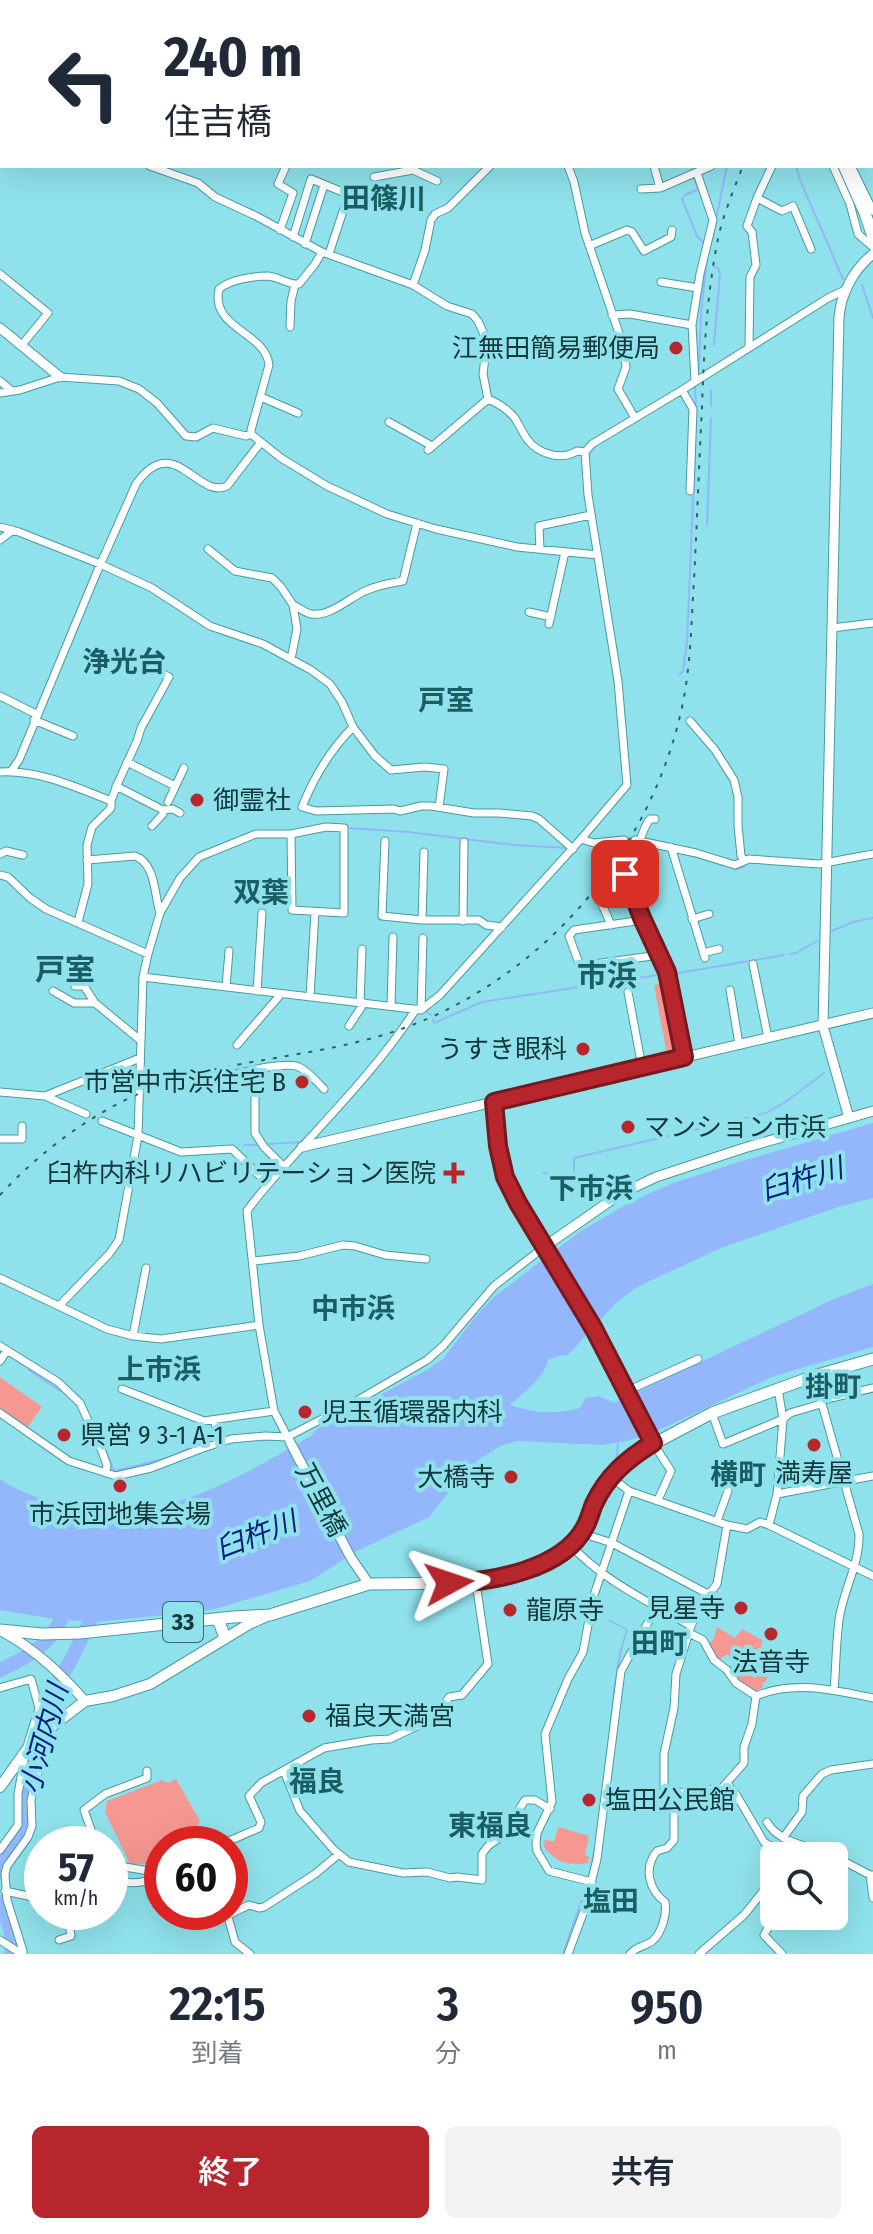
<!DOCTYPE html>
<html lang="ja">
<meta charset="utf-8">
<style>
body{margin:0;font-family:"Fira Sans Condensed","Noto Sans JP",sans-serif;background:#f2f2f3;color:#1f2937;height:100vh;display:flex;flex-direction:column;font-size:30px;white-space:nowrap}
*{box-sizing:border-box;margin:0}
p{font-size:26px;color:#747a83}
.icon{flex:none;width:44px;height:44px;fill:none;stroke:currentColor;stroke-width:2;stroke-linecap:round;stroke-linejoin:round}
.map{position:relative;height:1954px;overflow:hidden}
.sheet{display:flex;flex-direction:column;background:#fff;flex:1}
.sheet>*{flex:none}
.banner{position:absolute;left:0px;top:0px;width:874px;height:168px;box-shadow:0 8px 32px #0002;background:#fff;color:#1f2937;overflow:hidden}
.fabs{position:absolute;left:760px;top:1842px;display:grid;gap:16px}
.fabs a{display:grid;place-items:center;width:88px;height:88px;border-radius:12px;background:#fff;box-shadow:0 8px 32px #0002;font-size:40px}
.speed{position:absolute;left:24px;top:1826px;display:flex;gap:16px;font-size:40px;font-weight:700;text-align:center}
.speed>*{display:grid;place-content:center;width:104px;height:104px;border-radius:50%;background:#fff;box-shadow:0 8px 32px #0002;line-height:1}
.speed small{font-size:20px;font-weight:400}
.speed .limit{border:12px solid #d22;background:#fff;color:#111}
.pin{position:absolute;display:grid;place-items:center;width:68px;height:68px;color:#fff;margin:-34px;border-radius:16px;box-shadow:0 4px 12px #0006}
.me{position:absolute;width:88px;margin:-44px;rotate:85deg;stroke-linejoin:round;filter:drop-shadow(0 0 6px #0008)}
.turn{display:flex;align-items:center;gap:28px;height:168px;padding:0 32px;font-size:36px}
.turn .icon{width:104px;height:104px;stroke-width:2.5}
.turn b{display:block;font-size:56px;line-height:68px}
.eta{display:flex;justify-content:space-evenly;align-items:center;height:136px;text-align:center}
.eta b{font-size:48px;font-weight:600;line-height:56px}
.action{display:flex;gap:16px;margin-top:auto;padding:16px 32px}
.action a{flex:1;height:92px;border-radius:12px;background:#b7262d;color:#fff;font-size:32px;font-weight:600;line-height:92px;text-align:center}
.action a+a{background:#f2f2f3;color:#1f2937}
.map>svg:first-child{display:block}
.green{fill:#f69892}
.water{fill:#94b6fb}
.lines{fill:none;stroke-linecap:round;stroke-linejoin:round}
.stream{stroke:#94b6fb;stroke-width:2}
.river{stroke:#94b6fb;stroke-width:14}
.minor-casing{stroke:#469ba3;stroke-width:9}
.tertiary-casing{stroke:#469ba3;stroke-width:11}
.secondary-casing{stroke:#469ba3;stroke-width:12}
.primary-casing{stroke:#469ba3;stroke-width:13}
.minor{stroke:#fff;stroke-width:7}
.tertiary{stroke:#fff;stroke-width:9}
.secondary{stroke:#fff;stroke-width:10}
.primary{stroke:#fff;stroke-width:11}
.rail{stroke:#316165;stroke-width:2;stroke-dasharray:4 8;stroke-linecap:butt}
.route-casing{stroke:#77191d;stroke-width:20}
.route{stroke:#b7262d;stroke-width:14}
.poi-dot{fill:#b7262d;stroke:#8fe2eb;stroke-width:3}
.labels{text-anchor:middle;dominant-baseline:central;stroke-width:8;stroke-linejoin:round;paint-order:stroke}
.shield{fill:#8fe2eb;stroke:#386a6f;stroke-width:2}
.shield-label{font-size:24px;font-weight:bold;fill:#13373a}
.poi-label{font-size:26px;fill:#13373a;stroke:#8fe2eb;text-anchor:start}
.street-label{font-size:26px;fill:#13373a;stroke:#8fe2eb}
.neighbourhood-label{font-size:28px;font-weight:bold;fill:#1a5d63;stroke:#8fe2eb}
.water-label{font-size:28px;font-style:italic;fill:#031d7e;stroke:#8fe2eb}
.quarter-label{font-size:30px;font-weight:bold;fill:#1a5d63;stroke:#8fe2eb}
</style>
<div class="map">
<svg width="873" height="1954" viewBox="0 0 873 1954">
<rect width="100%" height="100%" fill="#8fe2eb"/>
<!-- green -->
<path class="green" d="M667,983l13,68 -13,4 -13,-70z
M0,1377l42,30 -15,21 -27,-18z
M717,1627l18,11 7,-9 20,11 -3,23 1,3 8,5 -1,9 -5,4 1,3 -9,5 -17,-12 -8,-11 6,-6 -8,-9 -9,7 -9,-17 5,-6z
M176,1779l24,42 -3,6 7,16 -42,1v22l-14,-2h-18l-25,-52 2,-11 55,-21 6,3z
M558,1827l31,9 -4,19 4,2 -1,6c-21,3 -31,0 -44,-16l1,-8 9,3z"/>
<!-- water -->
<path class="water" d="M873,1123v75l-35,9 -117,41 -84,39 -20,15 -49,53 -10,1 -10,4c-3,17 -26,34 -38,45 26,8 42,10 70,3l6,-10 13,-2 15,7 220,-104 39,-15v63l-99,29 -119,56 -25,8 -27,5 -86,-4 -17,5 -22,14 -24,26 -25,31 -72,34 -47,30 -99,29 -114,12 -43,-3 -54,-9v-131c22,15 49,23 75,28 91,17 161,-28 236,-71l6,-7 108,-58 18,-12 32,-42 20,-21 86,-65 51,-30 41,-18 66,-21z"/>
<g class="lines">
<!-- stream -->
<path class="stream" d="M676,2v-2
M692,166l1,4
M796,166l4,14 43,99
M694,178l4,11 -13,6 -3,4 15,37 7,7
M716,219l11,-53
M710,246l4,-13
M862,285l11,33
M714,345l6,-71 -2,-6 -3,-1
M699,370l2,-59 6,-51
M695,387l1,21
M711,390v16
M707,525l4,-107
M679,675l4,-4 4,-29 8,-191
M349,828l59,4 107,13 52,3
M615,844l19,1
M693,856l43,13 8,-2
M832,931l21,-9 20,-4
M790,954l6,-1 21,-12
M672,974l112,-19
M427,1012l4,3
M433,1019l1,4 48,-21 182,-28
M269,1144l32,-2
M244,1145h14
M543,1173l31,3v-18l192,-45 21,-12 37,-28
M29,1370l31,21
M101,1440l13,31 54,-13 44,-21
M616,1461l2,-18
M609,1620l18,10 -7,23 -7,43
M610,1731l3,-30
M604,1777l5,-40
M589,1876l6,-29
M563,1954l23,-67"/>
<!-- river -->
<path class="river" d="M0,1670c35,-17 54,-27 68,-67
M0,1873l7,-18 16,-23 5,-13 -3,-24 17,-75 10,-29 19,-31 27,-55
M0,1902c6,17 15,33 11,52"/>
<!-- minor casing -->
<g class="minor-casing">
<path id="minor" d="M67,0l6,2
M512,0l1,2
M780,0v2
M39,2l1,-2
M158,2v-2
M262,2l1,-2
M605,2v-2
M869,2l1,-2
M0,29l2,1
M872,38l1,2
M0,111l2,1
M150,166l48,17 17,14 41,19 66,36 91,33 34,21 25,8 6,7 9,20 -4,33 5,25c10,4 19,10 26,18 5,7 8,15 13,22 11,15 34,22 50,12l8,1
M568,166l6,16 11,51 37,109 4,25 -8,22 17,29
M654,166l6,22
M833,166l17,38 8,30 15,13
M851,166l22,45
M374,177l39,-7 24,11
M641,189l19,-1 51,-22
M757,198l25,13 11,-5 18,43
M280,230l13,-37 -15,-9 8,-18
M293,237l18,-58 34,14 2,6 -18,55
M305,244l19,-59
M589,246l38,-16 5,2 12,19 27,-14 1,-7
M0,274l48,39 -27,33
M661,282l37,6
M413,285l12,-35 6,-30 4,-6 13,-6 42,-42
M612,315l18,-1 62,11
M290,327l1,-26 4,-16
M749,347l1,-70 6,-12 -4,-33 -5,-6 10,-28 15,-32
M0,381l12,10
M695,381l-3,-56 8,-51 13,-54 -16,-47
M682,390l11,19 -3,82
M0,393l20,-3 40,-13 59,4 20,8 18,14 29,33 10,1 17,-9 33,8 5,-2 30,24 46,28 60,28 49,15 81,18 81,8
M261,397l37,16
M389,422l43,24
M251,434v-4l18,-65c-3,-33 -59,-36 -50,-76 10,-9 34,-13 49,-13 12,1 19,9 31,8l16,-20 7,-12
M428,450l60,-51
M0,527l19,5 81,32 52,24 58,38 53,18 48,26 19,14 12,18 11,25 22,29 16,14 34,-3 19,2 -5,38
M0,540l13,-10
M208,549l27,22 37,7 9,9 12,18
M540,549l-1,-23 52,-11
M529,612l22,5
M549,624l16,-72
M832,628l41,-5
M291,659l6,-30 -4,-24c6,2 12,8 18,9 19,3 38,-16 54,-23 13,-6 25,-8 38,-10l14,-58
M0,696l36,18
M34,720l39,16
M690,721l25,29 19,30 4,17v28l3,31 3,4
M353,727c-23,23 -39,50 -51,80l14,4 78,-2 6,2 21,-5h10l43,7h25l33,3 7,3 34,30
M127,762l48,24
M11,771l8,-11 78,-188 39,-88c38,-54 61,16 91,2l34,-44
M0,772c39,-2 76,15 111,29
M116,786l47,24v4l-11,12
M168,802l16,-34
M163,810l10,-1 7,4
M655,819h-5c-7,9 -7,16 -12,25 -4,9 -11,16 -15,25l19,49 25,54 17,85
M581,839l13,4 30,-3
M635,840l61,13 39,12 14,-6 70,5 54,-10
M385,841l-3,75 40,4h57l7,5 16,2
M671,847l34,111
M0,854l6,-3 17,4
M87,860l48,-4c21,8 19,38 25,57
M0,875l8,2 22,21 16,11 102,45
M599,897l12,28
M692,919l17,-5
M422,920l2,-68
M643,920l-69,10 -5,6 11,30 79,-11
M463,921l1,-79
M78,922l10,-38 -1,-39 5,-18 19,-19v-7l6,-16 20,-44 4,-13 28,-51 -12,-6
M703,953l16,-4
M753,964l15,74
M143,977l278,33 19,-15 141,-156 46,-54 -9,-104 -30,-186 -3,-43 7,-8 90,-54 146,-92 19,-9
M75,986h9l11,17 45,37
M226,987l3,-36
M730,990l9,54
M53,991l21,12h21
M257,991l5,-78
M628,992l14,75
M310,997l5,-85
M360,1003l2,-54
M391,1006l2,-69
M421,1010l2,-72
M349,1026l15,-23
M237,1045l44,-51
M255,1070v63l9,14 20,20
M214,1079c18,-4 70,-19 85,-12 9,4 18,15 25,22
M0,1092l45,4 41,18
M45,1096l95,-38
M102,1121l79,31 51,-3 36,35
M0,1139h22v-13
M254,1261l45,-5 44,-11 12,1 30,9 41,4
M0,1278l107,51 26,7 28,3 98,-14
M59,1306l50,-52 10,-14 19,-104 5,-159 5,-23 12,-41 20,-35 19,-21 57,-23h35l35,-7 18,1v85l-52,-3 -1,-76
M133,1336l13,-68
M0,1346l58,36 22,21 21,46 6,16 -1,8
M0,1361l7,-11
M814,1376l45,158c1,30 -16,56 -20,86 -3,23 -3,47 -5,70
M122,1389l82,32 70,-10
M627,1391l71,-32
M0,1413l69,48 47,15 35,-8 52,-20 28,-9 34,-3 22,1 66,-34 74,-43 16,-14 51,-60 50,-39
M712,1413l11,31 60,-25 7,-6 31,-9 2,-4 50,-12
M215,1421l2,22
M289,1440l-15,-29 -15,-86 -12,-114c16,-23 35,-42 53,-62 41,-45 83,-89 116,-140
M653,1443l18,28 -13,29
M611,1477l18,14 98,34 20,4 13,-7 9,3 104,51
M777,1494l96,-18
M717,1521l11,-30 -5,-21
M769,1525l8,-31 6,-75 -5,-30
M581,1533l31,10 94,50
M570,1544c30,35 81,59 121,82
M689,1633l14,7 11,20 13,10 9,13 20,13
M0,1688l31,-9 8,29 -11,35
M756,1696c38,-16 78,-6 117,2
M284,1771l16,40 34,39 15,12 54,11 24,-1 23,6 7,-1 25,3v-26l6,-8 14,-10 23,-36h10l15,9
M727,1783l10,13 27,46 13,8 21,6
M607,1790c39,6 75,4 115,-2l22,-25v-16l8,-23 4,-28
M664,1795v-41l10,-46 2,-34 15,-48 15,-33h4l7,-9 10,-59
M767,1822c12,22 45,24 67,34
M783,1838l19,-26 1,-16 19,-22 9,-4 42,-6
M96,1844l-12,-34 21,-16 42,-16v-7
M222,1844l37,-16 2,-6 -12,-26 12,-13 63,-35 47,-8 19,-1 27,-13 16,-5 16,-24 13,-2 26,-31 -12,-81
M0,1850l18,-25v-31l7,-39
M834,1856l36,19h3
M110,1859l15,8 36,6
M870,1875l3,23
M774,1878l-9,11 9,10
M592,1882l-43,-11 -12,-20 -1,-7 1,-11 15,-31 -7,-68 23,-55 15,-27 10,-54 36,-107
M5,1891l37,8
M110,1892l13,-10c17,2 25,0 39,-9
M58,1912l11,11
M227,1913l8,29 15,12
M228,1915l21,-10 10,3 5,-1 51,-33 24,-20
M775,1916l-11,19 18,19
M0,1940l17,11h6v3
M59,1940l12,-4 -2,-13 13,-11
M23,1951l-16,-51 -2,-26 2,-8 21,-29 4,-11 -1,-26 18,-70
M568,1954l16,-43 13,-52 24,-188 36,-65
M630,1954c6,-7 9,-6 17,-10 14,-5 20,-29 18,-42 -16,-12 -22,-34 -8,-51l10,-3 7,-8v-46
M699,1954l45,-39 21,-26"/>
</g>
<!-- tertiary casing -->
<g class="tertiary-casing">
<path id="tertiary" d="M757,0l1,2
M0,328l60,49
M494,1102l4,44 7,31 13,26 76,126 59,114
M849,1118l-26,-92 16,-709c2,-24 15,-48 34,-63
M302,1147l571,-134
M544,1247l76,-53 36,-17 88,-29 129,-37
M290,1442l61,116 18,26
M3,1632c33,18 57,41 82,69"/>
</g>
<!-- secondary casing -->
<g class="secondary-casing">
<path id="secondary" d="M0,1787l33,-46 52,-40 28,-5 37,-12 99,-60 16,-7"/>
</g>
<!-- primary casing -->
<g class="primary-casing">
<path id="primary" d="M772,0l1,2
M844,166l21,47 8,24
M218,1619l7,19
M0,1630l42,4 38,-1 153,-16 37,-2 99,-31 107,-1 56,-14 10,-5 34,-24 10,-14 8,-21 11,-20 16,-20 19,-14 72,-38 102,-37 59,-17"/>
</g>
<!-- minor -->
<use href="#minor" class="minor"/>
<!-- tertiary -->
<use href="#tertiary" class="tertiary"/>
<!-- secondary -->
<use href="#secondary" class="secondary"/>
<!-- primary -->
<use href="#primary" class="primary"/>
<!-- rail -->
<path class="rail" d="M852,2l2,-2
M0,1195c56,-60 126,-106 207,-124 80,-18 155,-21 231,-57 61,-29 115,-72 157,-125 40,-50 70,-110 85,-173 11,-45 11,-91 14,-136 3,-58 5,-116 8,-173 2,-58 5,-116 17,-173 6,-23 15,-46 24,-68"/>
</g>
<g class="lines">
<!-- route casing -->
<g class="route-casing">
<path id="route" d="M449,1583c44,-1 114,-14 136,-56 4,-7 6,-16 9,-23 13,-28 33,-45 59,-61l-59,-114 -76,-126 -13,-26 -7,-31 -4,-44 190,-45 -17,-85 -25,-54 -17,-44"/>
</g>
<!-- route -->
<use href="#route" class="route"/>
</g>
<!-- markers -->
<g class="poi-dot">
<circle cx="676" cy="348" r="8"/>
<circle cx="197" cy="800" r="8"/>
<circle cx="583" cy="1049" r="8"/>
<circle cx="302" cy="1082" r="8"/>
<circle cx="628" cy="1127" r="8"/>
<path d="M450 1161h8v8h8v8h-8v8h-8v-8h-8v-8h8z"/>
<circle cx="305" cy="1412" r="8"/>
<circle cx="64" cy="1435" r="8"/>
<circle cx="814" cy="1445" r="8"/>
<circle cx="511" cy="1477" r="8"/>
<circle cx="120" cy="1486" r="8"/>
<circle cx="741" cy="1608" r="8"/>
<circle cx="510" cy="1610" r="8"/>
<circle cx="771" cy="1634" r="8"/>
<circle cx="309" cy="1716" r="8"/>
<circle cx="589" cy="1800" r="8"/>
</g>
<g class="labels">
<!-- shield labels -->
<rect class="shield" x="163" y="1602" width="40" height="40" rx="6"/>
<g class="shield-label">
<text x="183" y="1622">33</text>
</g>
<!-- poi labels -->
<g class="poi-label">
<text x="660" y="348" text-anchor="end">江無田簡易郵便局</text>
<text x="213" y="800">御霊社</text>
<text x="567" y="1049" text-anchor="end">うすき眼科</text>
<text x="286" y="1082" text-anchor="end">市営中市浜住宅 B</text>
<text x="644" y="1127">マンション市浜</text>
<text x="436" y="1173" text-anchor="end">臼杵内科リハビリテーション医院</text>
<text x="321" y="1412">児玉循環器内科</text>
<text x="80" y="1435">県営 9 3-1 A-1</text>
<text x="814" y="1473" text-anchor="middle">満寿屋</text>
<text x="495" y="1477" text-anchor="end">大橋寺</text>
<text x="120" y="1514" text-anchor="middle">市浜団地集会場</text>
<text x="725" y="1608" text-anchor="end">見星寺</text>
<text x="526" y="1610">龍原寺</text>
<text x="771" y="1662" text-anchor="middle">法音寺</text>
<text x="325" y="1716">福良天満宮</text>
<text x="605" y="1800">塩田公民館</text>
</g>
<!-- street labels -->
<g class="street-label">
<text transform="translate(321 1500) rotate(62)">万里橋</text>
</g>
<!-- neighbourhood labels -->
<g class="neighbourhood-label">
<text x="384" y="198">田篠川</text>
<text x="124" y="661">浄光台</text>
<text x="446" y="700">戸室</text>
<text x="261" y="892">双葉</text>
<text x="591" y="1188">下市浜</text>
<text x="353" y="1308">中市浜</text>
<text x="159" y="1369">上市浜</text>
<text x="833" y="1386">掛町</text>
<text x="738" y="1474">横町</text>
<text x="659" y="1643">田町</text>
<text x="317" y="1781">福良</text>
<text x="490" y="1825">東福良</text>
<text x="611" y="1901">塩田</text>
</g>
<!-- water labels -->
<g class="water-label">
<text transform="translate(802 1179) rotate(-17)">臼杵川</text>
<text transform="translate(256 1535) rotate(-21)">臼杵川</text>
<text transform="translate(44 1739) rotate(-75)">小河内川</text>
</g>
<!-- quarter labels -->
<g class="quarter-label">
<text x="65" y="970">戸室</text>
<text x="607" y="976">市浜</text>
</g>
</g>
</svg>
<div class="fabs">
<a><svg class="icon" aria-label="search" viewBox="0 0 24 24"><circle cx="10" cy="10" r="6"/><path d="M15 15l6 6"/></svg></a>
</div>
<div class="speed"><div>57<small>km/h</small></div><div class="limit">60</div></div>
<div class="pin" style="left:625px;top:874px;background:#d93025"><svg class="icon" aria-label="arrive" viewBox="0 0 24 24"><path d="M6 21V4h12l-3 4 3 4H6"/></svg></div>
<svg class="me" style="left:449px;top:1583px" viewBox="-20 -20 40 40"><path d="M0-17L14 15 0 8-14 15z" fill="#b7262d" stroke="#fff" stroke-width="4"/></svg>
<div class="banner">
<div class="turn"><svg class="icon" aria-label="left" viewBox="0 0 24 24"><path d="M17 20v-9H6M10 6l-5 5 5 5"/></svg><div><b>240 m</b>住吉橋</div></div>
</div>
</div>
<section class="sheet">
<div class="eta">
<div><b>22:15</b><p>到着</p></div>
<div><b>3</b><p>分</p></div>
<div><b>950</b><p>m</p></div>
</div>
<div class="action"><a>終了</a><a>共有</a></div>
</section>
